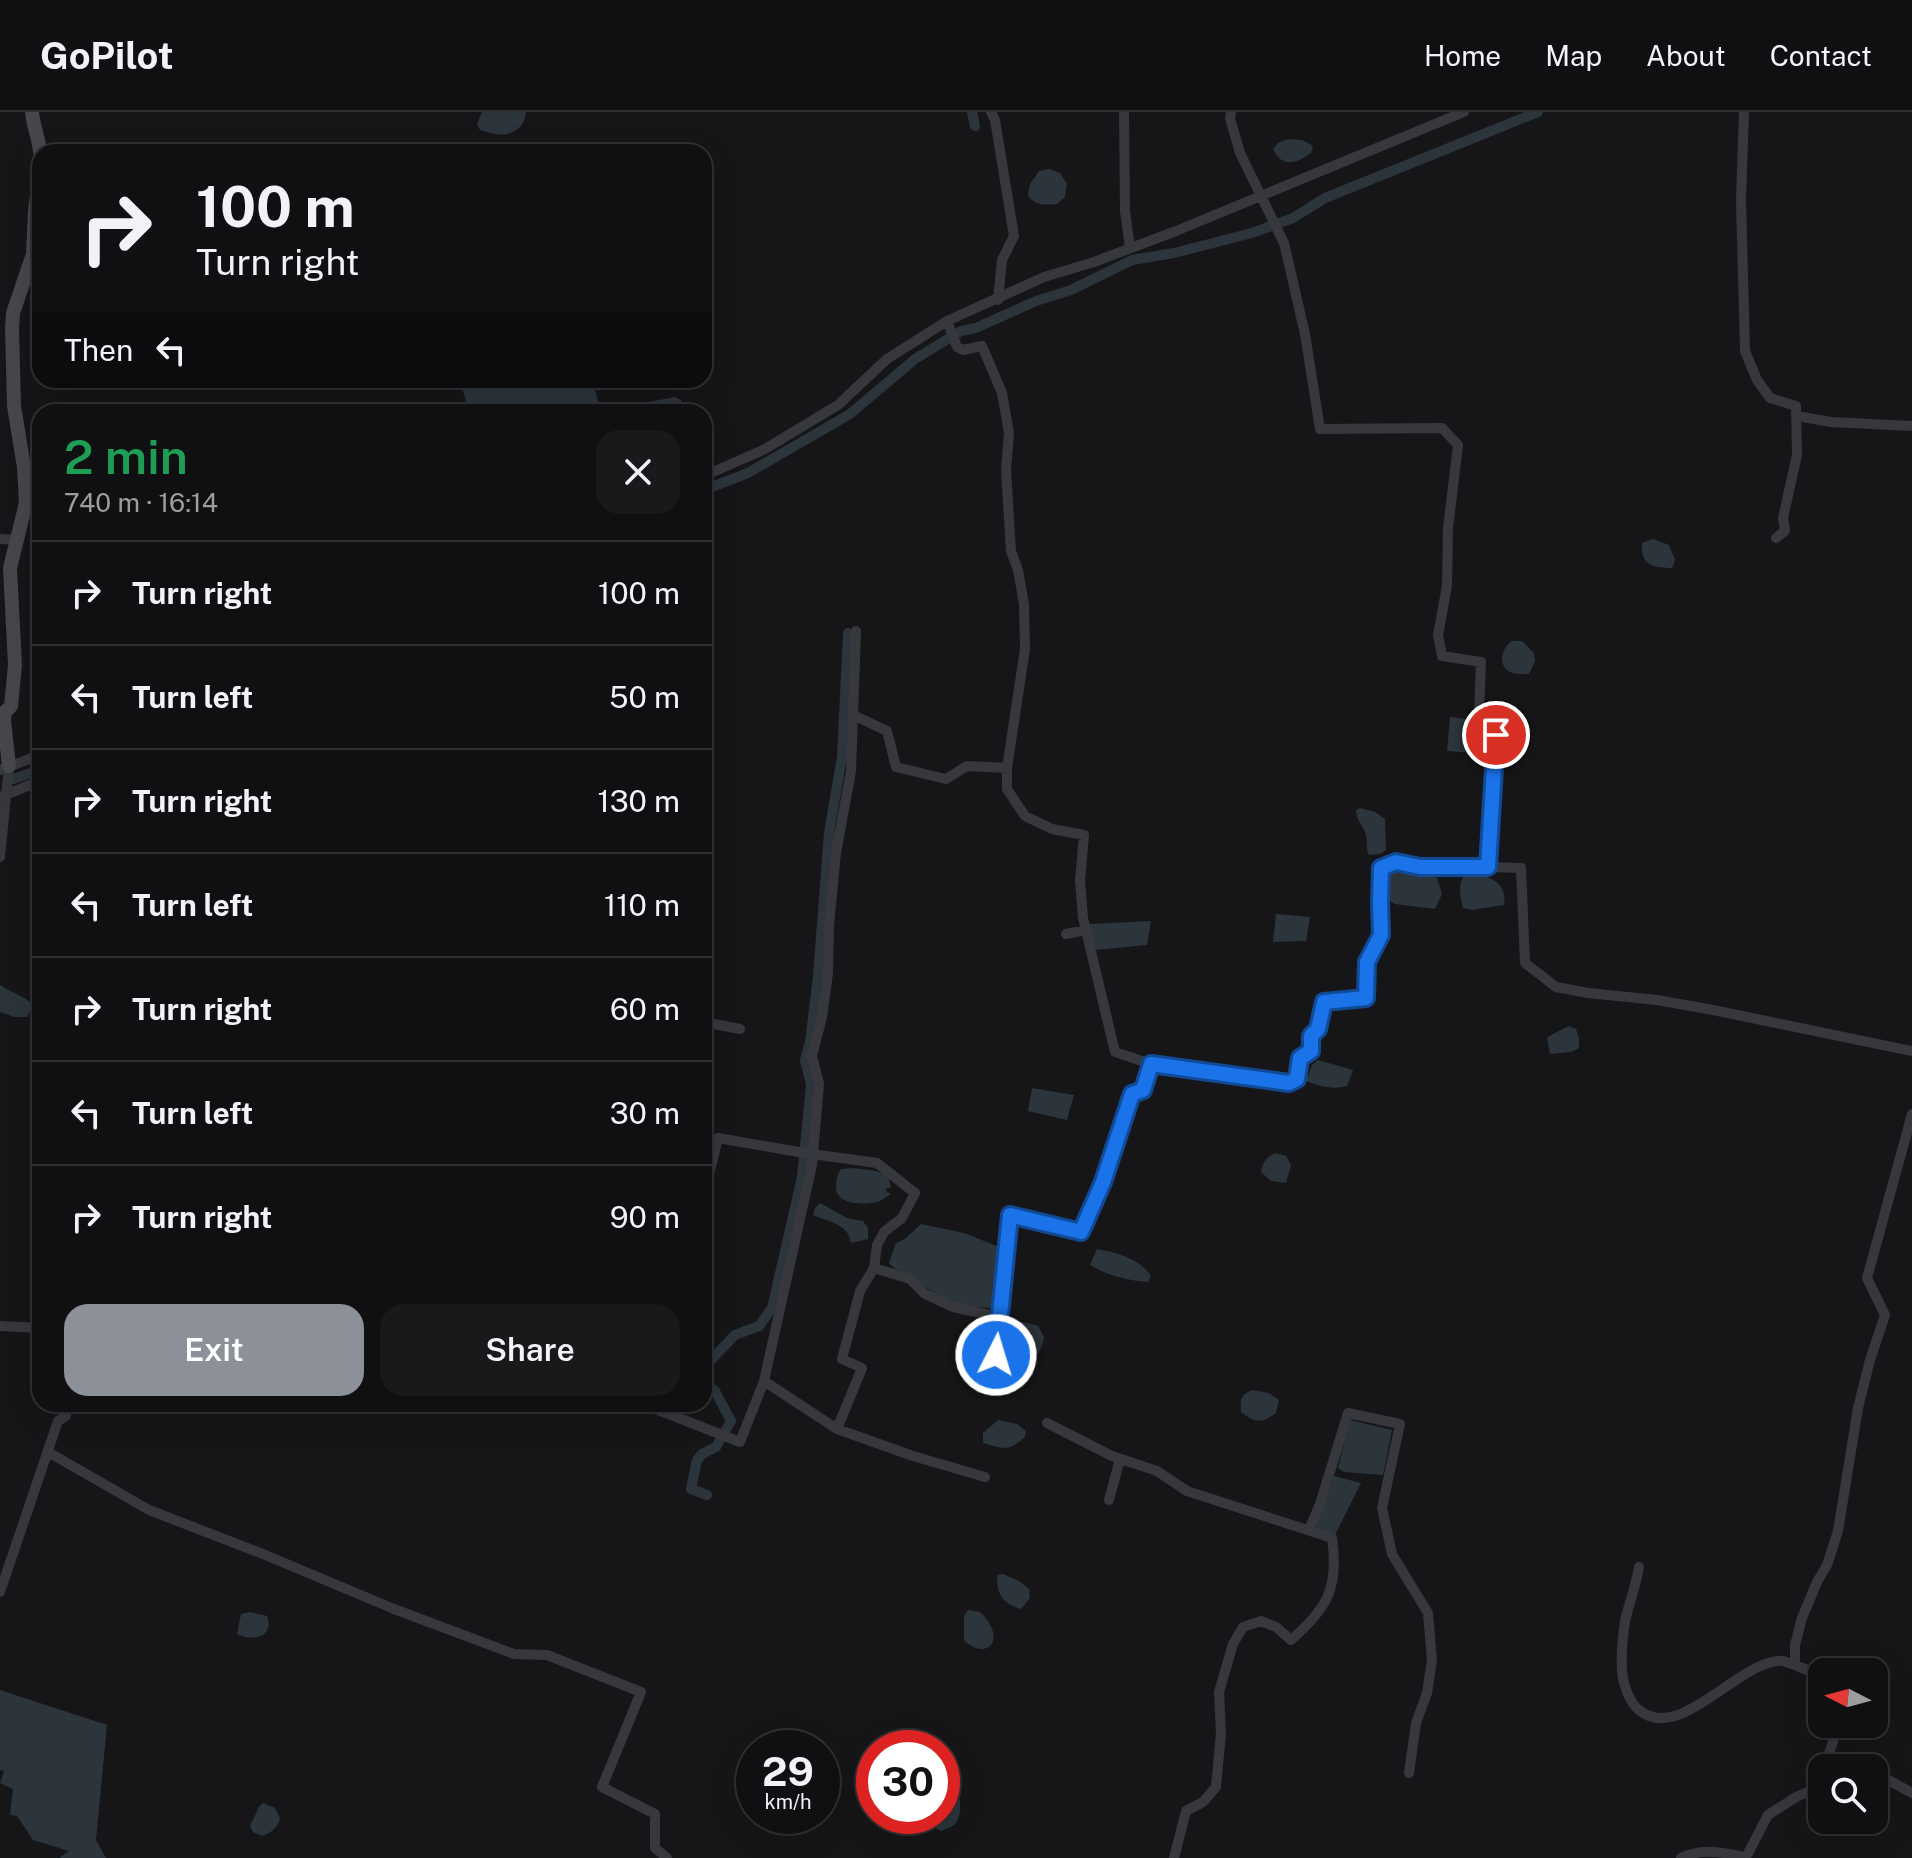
<!DOCTYPE html>
<meta charset="utf-8">
<style>
body{margin:0;font-family:"Public Sans",sans-serif;background:#19191b;color:#f1f3f6;height:100vh;display:flex;flex-direction:column;font-size:30px;white-space:nowrap}
*{box-sizing:border-box;margin:0}
p{font-size:26px;color:#9c9d9f}
.icon{flex:none;width:44px;height:44px;fill:none;stroke:currentColor;stroke-width:2;stroke-linecap:round;stroke-linejoin:round}
.map{position:relative;flex:1;overflow:hidden}
.side{position:absolute;left:32px;top:292px;width:680px;height:1008px;display:flex;flex-direction:column;background:#101012;border-radius:24px;box-shadow:0 8px 32px #0002,0 0 0 2px #303032}
.side>*{flex:none}
.guide{position:absolute;left:32px;top:32px;width:680px;height:244px;border-radius:24px;box-shadow:0 8px 32px #0002,0 0 0 2px #303032;background:#101012;color:#f1f3f6;overflow:hidden}
.needle{width:52px;rotate:276deg}
.buttons{position:absolute;left:1808px;top:1546px;display:grid;gap:16px}
.buttons a{display:grid;place-items:center;width:80px;height:80px;border-radius:16px;background:#101012;box-shadow:0 8px 32px #0002,0 0 0 2px #303032;font-size:40px}
.speed{position:absolute;left:736px;top:1618px;display:flex;gap:16px;font-size:40px;font-weight:700;text-align:center}
.speed>*{display:grid;place-content:center;width:104px;height:104px;border-radius:50%;background:#101012;box-shadow:0 8px 32px #0002,0 0 0 2px #303032;line-height:1}
.speed small{font-size:20px;font-weight:400}
.speed .limit{border:12px solid #d22;background:#fff;color:#111}
.pin{position:absolute;display:grid;place-items:center;width:68px;height:68px;color:#fff;margin:-34px;border:4px solid #fff;border-radius:50%;box-shadow:0 2px 8px #0007}
.me{position:absolute;width:88px;margin:-44px;rotate:5deg;stroke-linejoin:round;filter:drop-shadow(0 0 6px #0008)}
.turn{display:flex;align-items:center;gap:28px;height:168px;padding:0 32px;font-size:36px}
.turn .icon{width:104px;height:104px;stroke-width:2.5}
.turn b{display:block;font-size:56px;line-height:68px}
.then{display:flex;align-items:center;height:76px;padding:0 32px;background:#0003;gap:16px;font-size:30px}
.round{display:grid;place-items:center;flex:none;width:84px;height:84px;border-radius:24px;background:#19191b}
.head{display:flex;align-items:center;justify-content:space-between;height:136px;padding:0 32px}
h1{font-size:48px;font-weight:600;line-height:60px;color:#1e9e55}
.cta{display:flex;gap:16px;margin-top:auto;padding:16px 32px}
.cta a{flex:1;height:92px;border-radius:24px;background:#8c9099;color:#fff;font-size:32px;font-weight:600;line-height:92px;text-align:center}
.cta a+a{background:#19191b;color:#f1f3f6}
ul{padding:0;list-style:none}
li{display:flex;align-items:center;gap:24px;height:104px;padding:0 32px;border-top:2px solid #303032}
li div{flex:1}
li b{display:block;font-size:30px}
li em{font-style:normal}
header{display:flex;align-items:center;gap:48px;box-sizing:border-box;height:112px;padding:0 40px;background:#101012;border-bottom:2px solid #303032}
header strong{font-size:38px}
nav{display:flex;gap:44px;margin-inline-start:auto;font-size:28px}
.map>svg:first-child{display:block}
.water{fill:#2c353c}
.lines{fill:none;stroke-linecap:round;stroke-linejoin:round}
.canal{stroke:#2c353c;stroke-width:10}
.street{stroke:#37383d;stroke-width:10}
.secondary{stroke:#45474d;stroke-width:14}
.street-bridge{stroke:#37383d;stroke-width:10}
.route-casing{stroke:#114b97;stroke-width:20}
.route{stroke:#1a73e8;stroke-width:14}
</style>
<header>
<strong>GoPilot</strong>
<nav><a>Home</a><a>Map</a><a>About</a><a>Contact</a></nav>
</header>
<div class="map">
<svg width="1912" height="1746" viewBox="0 0 1912 1746">
<rect width="100%" height="100%" fill="#161618"/>
<!-- water -->
<path class="water" d="M482,0h44c-3,25 -26,26 -46,18l-3,-6z
M1288,27l14,1 11,6 -2,7c-14,10 -29,16 -38,-4l5,-6z
M1050,57l10,4 7,11 -2,13 -8,7c-12,1 -21,2 -29,-8l2,-12 9,-13z
M465,268h127l8,28 2,3 73,-14 6,3 3,12h-215l-8,-28z
M1653,427l16,6 6,15 -3,8c-19,0 -32,-3 -30,-25z
M1512,529h10l12,12 1,8 -6,13c-7,0 -15,1 -21,-3 -11,-9 -5,-24 4,-30z
M1450,605l27,3 -3,33 -27,-2z
M1360,696l15,4 10,7 1,31 -6,4 -11,1c-4,-8 -1,-12 -3,-20 -2,-9 -9,-12 -10,-25z
M1396,757c14,3 28,2 41,9l5,16 -7,15 -40,-5 -9,-5v-25z
M1466,761c20,2 42,7 38,32l-32,5 -9,-2c-3,-13 -6,-24 3,-35z
M1276,802l34,3 -4,24 -33,1z
M1151,809l-4,24 -52,5 -6,-26z
M0,873c11,8 24,10 33,20l-6,12h-13l-14,-5z
M1569,914l7,3 3,9v10l-8,4 -21,2 -3,-16 6,-4z
M1318,948l35,10 -6,16c-14,4 -28,0 -41,-5l6,-16z
M1032,976l42,7 -7,25 -39,-9z
M1276,1041l10,3 5,9 -5,18 -15,-2 -10,-9c2,-10 5,-15 15,-19z
M853,1056l23,3 12,5 3,12h-5l1,4 4,2c-2,1 -9,6 -11,7 -13,4 -43,5 -44,-13 0,-8 1,-13 5,-19z
M820,1091l27,15 16,3 5,7v11l-17,4c-2,-19 -22,-21 -38,-28l2,-7z
M921,1112l43,9 35,14v22l-7,39 -22,-1 -29,-9 -31,-22 -16,-8 -5,-5 7,-20 9,-4z
M1097,1137c20,4 42,9 54,27l-3,6c-22,-2 -39,-6 -58,-17z
M1011,1207l27,7 6,11c-3,22 -20,33 -41,24l-2,-6 4,-30z
M991,1257l13,2 9,9c-2,18 -19,18 -32,13v-9z
M1252,1278l17,3 10,7 -3,13c-15,11 -21,10 -35,-1 -1,-12 -1,-17 11,-22z
M998,1308l19,4 9,7 -1,6c-18,15 -20,12 -42,6v-10z
M1350,1308l42,10 -9,45 -39,-3 -6,-4z
M1334,1364l27,7 -26,52 -20,-6z
M1003,1462l16,7 10,8 1,9 -9,11c-19,-6 -24,-14 -24,-34z
M968,1498l12,2c29,28 6,50 -16,28v-24z
M250,1500l17,4c8,21 -15,26 -30,18l4,-20z
M0,1578l107,35 -11,115 10,18h-47l10,-7 -36,-11 -16,-24 -7,-1 3,-26 -13,-6 4,-12 -4,-1z
M942,1658l12,9c5,12 11,35 0,46 -2,2 -11,5 -13,6l-31,-15h32z
M263,1691l12,5 5,10c-2,10 -9,15 -18,18l-9,-4 -3,-6 9,-19z"/>
<g class="lines">
<!-- canal -->
<path class="canal" d="M972,0l3,14
M704,378l44,-17 102,-59 65,-55 46,-28 15,-3 60,-27 35,-11 61,-30 42,-7 78,-20 41,-15 32,-20 213,-86
M13,667l27,-9
M704,1264l6,-15 25,-26 24,-9 13,-18 30,-131 9,-93 -6,-23 5,-19 8,-66 11,-143 13,-76 6,-124
M704,1271l11,8 16,30 -15,26 -14,7 -5,6 -6,29 16,6"/>
<!-- street -->
<path class="street" d="M991,0l4,8 19,116 -12,24 -4,40
M1124,0l1,99 5,37
M1744,0l-3,88 4,151 12,29 13,18 26,8 1,49 -14,63 2,13 -9,7
M947,209l10,26 6,3 19,-4 20,47 7,40 -3,37 5,81 7,19 6,34 1,45 -18,119v21l18,27 27,13 32,6 -4,46 3,37 32,134 36,12 -8,26 -11,4 -29,88 -22,50 -71,-17 -14,140 -12,7v-12l-15,-4
M1797,304l34,6 81,4
M704,364l61,-27 73,-44 49,-46 60,-38 97,-44 50,-15 82,-31 288,-119
M0,427l18,1
M853,603l34,16 9,36 50,12 21,-13 40,2
M0,658l40,-15
M0,685l40,-16
M0,745l9,-91
M1488,755l33,1 4,95 31,24 32,6 69,7 56,10 199,41
M1066,822l20,-4
M704,910l36,7
M1151,952l138,19 8,-4 3,-21 11,-7v-15l7,-7 6,-27 42,-4 1,-36 14,-27 -1,-33 1,-34 15,-6 24,5h68l8,-132 -17,-22 2,-51 -39,-6 -4,-21 9,-49 1,-58 10,-83 -16,-17 -122,1 -15,-95 -21,-91 -44,-90 -10,-35 1,-6
M708,1066l10,-40 81,14
M874,1156l36,11 15,15 28,13 46,10
M0,1214l40,2
M764,1269l73,48 25,-61 -20,-9 18,-68 14,-23 3,-23 7,-13 18,-14 13,-25 -38,-30 -58,-8
M643,1292l97,38 24,-61 48,-216 7,-81 -7,-28 10,-39 6,-44 1,-48 7,-72 15,-82 5,-140
M1047,1311l65,33 45,15 30,20 145,47c7,49 -4,70 -41,102l-15,-13 -15,-6 -18,6 -10,17 -14,48 2,41 -5,54 -13,15 -17,9 -12,47
M837,1317l76,27 72,21
M48,1340l101,58 114,44 131,55 120,45 33,1 94,37 -39,95 53,27v34l12,10
M1109,1388l11,-41
M1309,1418l11,-26 28,-91 52,11 -18,84 10,46 36,59 4,47 -5,33 -11,30 -7,50
M1639,1455c-3,19 -10,36 -14,54 -2,14 -4,36 -3,50 1,13 7,31 17,39 40,33 95,-44 138,-49 5,-1 12,2 18,4
M0,1480l58,-171 8,-5 2,-12
M1822,1564l-27,-11v-20l7,-27 15,-36 10,-17 11,-34 20,-123 12,-48 15,-45 -18,-37 45,-164
M1824,1656l15,-44
M1874,1667l9,-2 29,16
M1681,1746c24,-11 40,-5 65,-1l22,-42 28,-18 21,-9 5,-15"/>
<!-- secondary -->
<path class="secondary" d="M32,0c1,14 7,26 8,40
M9,654l-5,-46 1,-8 6,-6 4,-41 -5,-97 16,-65 -2,-36 -10,-61 -2,-77 1,-16 20,-59 2,-43 5,-38"/>
<!-- street-bridge -->
<path class="street-bridge" d="M799,1040l20,3"/>
</g>
<g class="lines">
<!-- route casing -->
<g class="route-casing">
<path id="route" d="M996,1243l14,-140 71,17 22,-50 29,-88 11,-4 8,-26 138,19 8,-4 3,-21 11,-7v-15l7,-7 6,-27 42,-4 1,-36 14,-27 -1,-33 1,-34 15,-6 24,5h68l8,-132"/>
</g>
<!-- route -->
<use href="#route" class="route"/>
</g>
</svg>
<div class="buttons">
<a><svg class="needle" viewBox="-14 -14 28 28"><path d="M0-13l5 13h-10z" fill="#e53935"/><path d="M0 13l5-13h-10z" fill="#9c9d9f"/></svg></a>
<a><svg class="icon" aria-label="search" viewBox="0 0 24 24"><circle cx="10" cy="10" r="6"/><path d="M15 15l6 6"/></svg></a>
</div>
<div class="speed"><div>29<small>km/h</small></div><div class="limit">30</div></div>
<div class="pin" style="left:1496px;top:623px;background:#d93025"><svg class="icon" aria-label="arrive" viewBox="0 0 24 24"><path d="M6 21V4h12l-3 4 3 4H6"/></svg></div>
<svg class="me" style="left:996px;top:1243px" viewBox="-20 -20 40 40"><circle r="17" fill="#1a73e8" stroke="#fff" stroke-width="3"/><path d="M0-11L8 9 0 5-8 9z" fill="#fff"/></svg>
<div class="guide">
<div class="turn"><svg class="icon" aria-label="right" viewBox="0 0 24 24"><path d="M7 20v-9h11M14 6l5 5-5 5"/></svg><div><b>100 m</b>Turn right</div></div>
<div class="then">Then<svg class="icon" aria-label="left" viewBox="0 0 24 24"><path d="M17 20v-9H6M10 6l-5 5 5 5"/></svg></div>
</div>
<section class="side">
<div class="head"><div><h1>2 min</h1><p>740 m · 16:14</p></div><a class="round"><svg class="icon" aria-label="close" viewBox="0 0 24 24"><path d="M6 6l12 12M18 6L6 18"/></svg></a></div>
<ul>
<li><svg class="icon" aria-label="right" viewBox="0 0 24 24"><path d="M7 20v-9h11M14 6l5 5-5 5"/></svg><div><b>Turn right</b></div><em>100 m</em></li>
<li><svg class="icon" aria-label="left" viewBox="0 0 24 24"><path d="M17 20v-9H6M10 6l-5 5 5 5"/></svg><div><b>Turn left</b></div><em>50 m</em></li>
<li><svg class="icon" aria-label="right" viewBox="0 0 24 24"><path d="M7 20v-9h11M14 6l5 5-5 5"/></svg><div><b>Turn right</b></div><em>130 m</em></li>
<li><svg class="icon" aria-label="left" viewBox="0 0 24 24"><path d="M17 20v-9H6M10 6l-5 5 5 5"/></svg><div><b>Turn left</b></div><em>110 m</em></li>
<li><svg class="icon" aria-label="right" viewBox="0 0 24 24"><path d="M7 20v-9h11M14 6l5 5-5 5"/></svg><div><b>Turn right</b></div><em>60 m</em></li>
<li><svg class="icon" aria-label="left" viewBox="0 0 24 24"><path d="M17 20v-9H6M10 6l-5 5 5 5"/></svg><div><b>Turn left</b></div><em>30 m</em></li>
<li><svg class="icon" aria-label="right" viewBox="0 0 24 24"><path d="M7 20v-9h11M14 6l5 5-5 5"/></svg><div><b>Turn right</b></div><em>90 m</em></li>
</ul>
<div class="cta"><a>Exit</a><a>Share</a></div>
</section>
</div>
